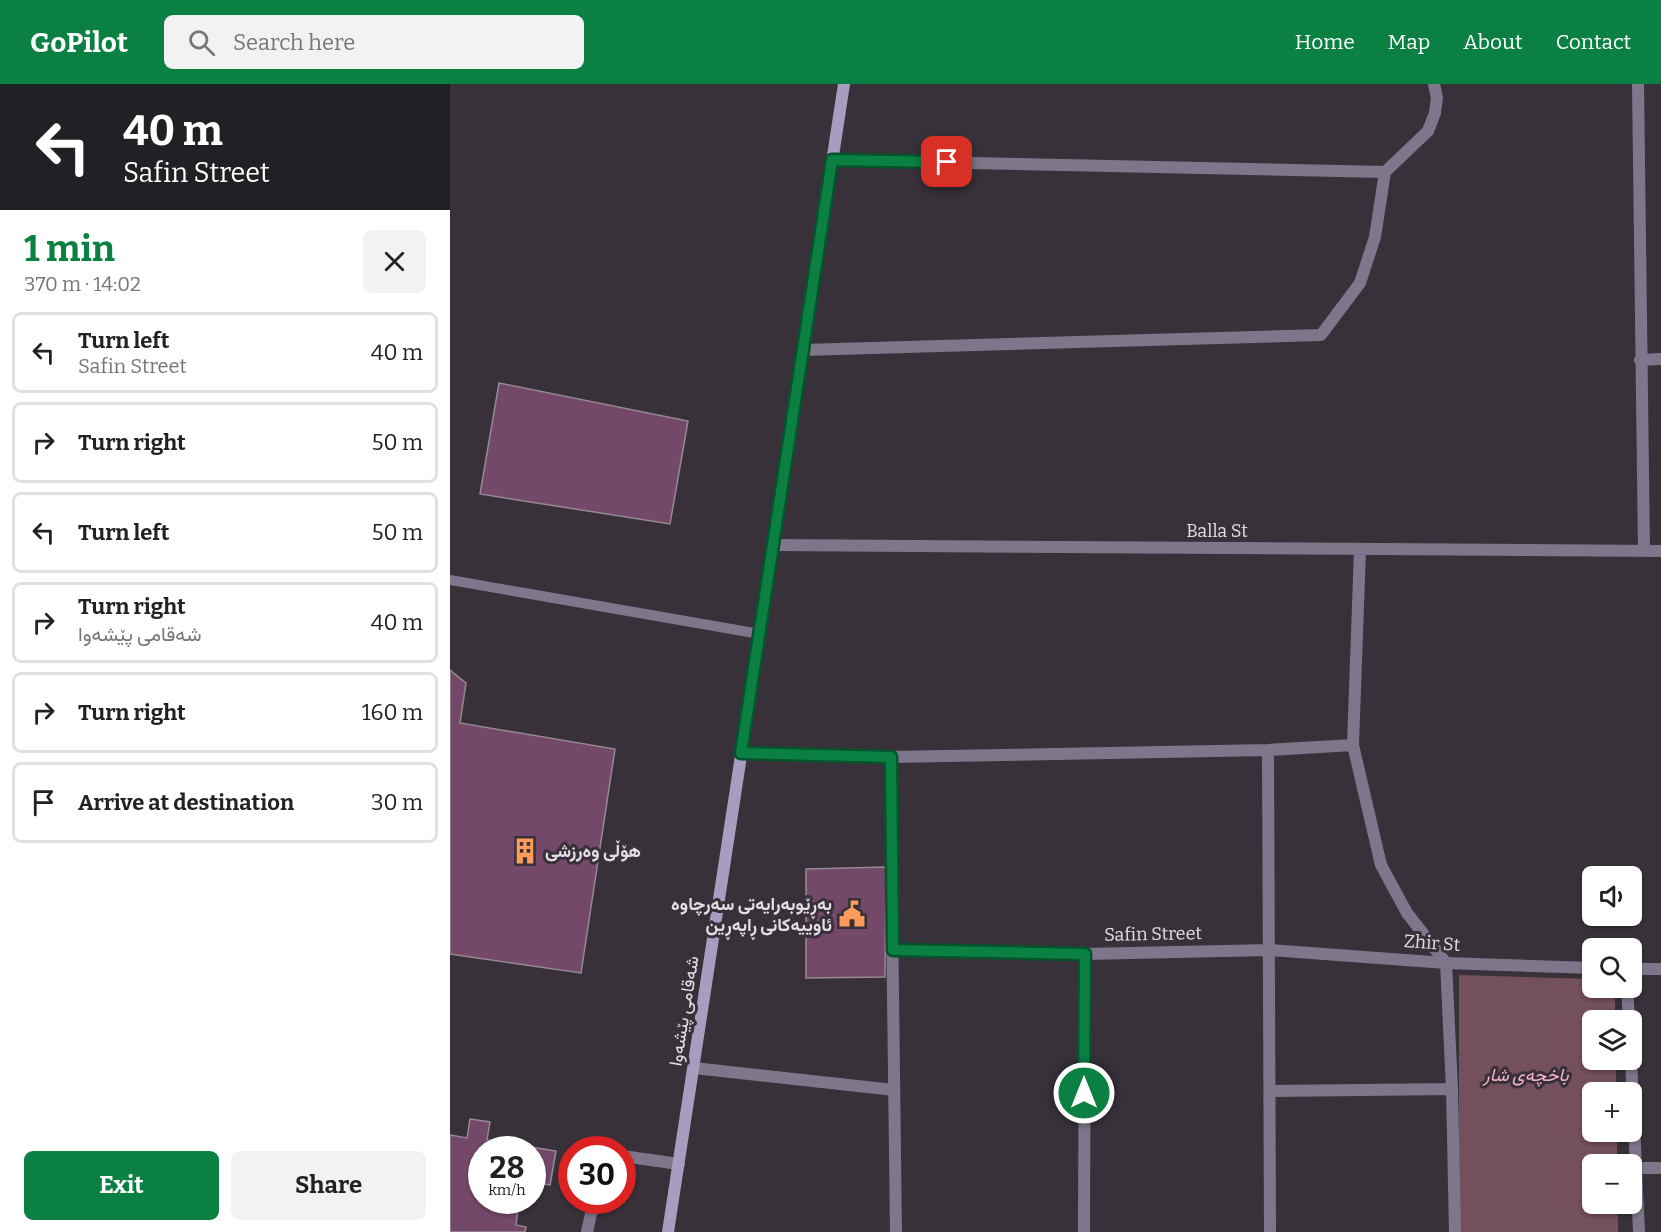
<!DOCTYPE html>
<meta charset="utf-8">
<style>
body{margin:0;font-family:Bitter,Vazirmatn,serif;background:#f2f2f2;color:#222;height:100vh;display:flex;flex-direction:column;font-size:22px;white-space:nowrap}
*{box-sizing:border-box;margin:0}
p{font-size:20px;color:#767676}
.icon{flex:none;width:33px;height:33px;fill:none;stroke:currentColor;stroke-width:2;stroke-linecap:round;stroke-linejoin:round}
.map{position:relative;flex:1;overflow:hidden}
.panel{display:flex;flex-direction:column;background:#fff;width:450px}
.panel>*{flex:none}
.guide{background:#202124;color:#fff;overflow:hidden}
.tools{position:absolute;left:1132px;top:782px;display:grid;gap:12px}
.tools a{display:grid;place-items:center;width:60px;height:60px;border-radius:9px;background:#fff;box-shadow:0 2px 4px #0004;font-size:30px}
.speed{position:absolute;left:18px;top:1052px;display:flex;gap:12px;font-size:30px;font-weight:700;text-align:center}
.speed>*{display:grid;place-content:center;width:78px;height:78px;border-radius:50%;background:#fff;box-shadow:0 2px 4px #0004;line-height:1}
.speed small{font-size:15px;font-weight:400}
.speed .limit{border:9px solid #d22;background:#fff;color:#111}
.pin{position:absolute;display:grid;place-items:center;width:51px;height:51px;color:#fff;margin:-26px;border-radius:12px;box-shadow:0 3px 9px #0006}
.me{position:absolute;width:66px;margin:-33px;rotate:0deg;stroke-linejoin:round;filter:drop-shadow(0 0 4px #0008)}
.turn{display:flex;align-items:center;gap:21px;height:126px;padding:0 24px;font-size:27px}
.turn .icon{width:78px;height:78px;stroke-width:2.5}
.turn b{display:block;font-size:42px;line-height:51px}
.round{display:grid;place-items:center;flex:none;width:63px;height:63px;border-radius:9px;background:#f2f2f2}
.head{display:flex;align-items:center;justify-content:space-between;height:102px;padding:0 24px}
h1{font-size:36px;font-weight:700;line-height:45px;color:#0b8043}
.primary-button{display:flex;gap:12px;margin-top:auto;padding:12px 24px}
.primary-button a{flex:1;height:69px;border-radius:9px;background:#0b8043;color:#fff;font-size:24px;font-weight:700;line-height:69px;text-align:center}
.primary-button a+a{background:#f2f2f2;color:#222}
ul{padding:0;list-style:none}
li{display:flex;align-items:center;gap:18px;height:81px;margin:0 12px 9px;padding:0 12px;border:3px solid #e0e0e0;border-radius:9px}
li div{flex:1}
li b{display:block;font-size:22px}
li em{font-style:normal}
header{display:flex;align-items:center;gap:36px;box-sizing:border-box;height:84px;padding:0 30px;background:#0b8043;color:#fff}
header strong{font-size:28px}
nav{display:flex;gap:33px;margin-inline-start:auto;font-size:21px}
.search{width:420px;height:54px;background:#f2f2f2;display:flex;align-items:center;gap:15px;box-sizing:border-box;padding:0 21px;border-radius:9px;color:#767676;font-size:22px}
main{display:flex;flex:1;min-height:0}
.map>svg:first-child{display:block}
.green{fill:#744f5c}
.building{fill:#744868;stroke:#968a92;stroke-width:1.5}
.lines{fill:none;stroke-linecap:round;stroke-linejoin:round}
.lane{stroke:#7e778c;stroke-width:10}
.street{stroke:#7e778c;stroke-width:12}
.secondary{stroke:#a89cbf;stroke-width:12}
.route-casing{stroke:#07532c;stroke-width:15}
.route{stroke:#0b8043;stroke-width:10}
.labels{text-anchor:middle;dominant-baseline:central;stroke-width:6;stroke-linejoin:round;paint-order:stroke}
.street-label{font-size:18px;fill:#e3dee4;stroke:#38313a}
.poi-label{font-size:18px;font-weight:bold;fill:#e3dee4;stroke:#38313a;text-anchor:start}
.park-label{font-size:18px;font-style:italic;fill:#f8b4cc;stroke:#38313a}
</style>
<header>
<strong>GoPilot</strong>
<div class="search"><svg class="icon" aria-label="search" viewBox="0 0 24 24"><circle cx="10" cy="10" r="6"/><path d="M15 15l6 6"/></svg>Search here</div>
<nav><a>Home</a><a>Map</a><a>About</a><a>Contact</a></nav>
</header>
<main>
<section class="panel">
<div class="guide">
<div class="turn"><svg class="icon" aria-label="left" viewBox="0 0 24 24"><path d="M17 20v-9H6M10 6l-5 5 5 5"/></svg><div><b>40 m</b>Safin Street</div></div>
</div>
<div class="head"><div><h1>1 min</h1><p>370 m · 14:02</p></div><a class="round"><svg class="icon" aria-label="close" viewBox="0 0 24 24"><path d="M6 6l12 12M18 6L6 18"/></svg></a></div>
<ul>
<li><svg class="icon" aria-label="left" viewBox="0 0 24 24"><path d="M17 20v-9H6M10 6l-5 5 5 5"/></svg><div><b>Turn left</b><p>Safin Street</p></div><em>40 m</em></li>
<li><svg class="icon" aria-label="right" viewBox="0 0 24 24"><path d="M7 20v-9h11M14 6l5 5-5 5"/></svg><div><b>Turn right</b></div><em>50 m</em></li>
<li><svg class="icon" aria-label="left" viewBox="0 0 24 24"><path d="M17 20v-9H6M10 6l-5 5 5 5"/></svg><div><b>Turn left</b></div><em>50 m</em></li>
<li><svg class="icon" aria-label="right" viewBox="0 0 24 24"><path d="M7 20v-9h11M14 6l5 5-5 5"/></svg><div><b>Turn right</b><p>شەقامی پێشەوا</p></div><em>40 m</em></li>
<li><svg class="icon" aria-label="right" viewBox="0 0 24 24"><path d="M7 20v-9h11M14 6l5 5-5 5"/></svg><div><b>Turn right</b></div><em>160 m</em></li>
<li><svg class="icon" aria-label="arrive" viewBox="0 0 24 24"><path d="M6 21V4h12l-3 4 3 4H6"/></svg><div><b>Arrive at destination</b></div><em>30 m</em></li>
</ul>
<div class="primary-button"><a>Exit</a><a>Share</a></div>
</section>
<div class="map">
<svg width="1211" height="1148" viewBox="0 0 1211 1148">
<rect width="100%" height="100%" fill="#38313a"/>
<!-- green -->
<path class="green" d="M1009,891l134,4v8h22v33h-22v39h23v33h-23v39h24v33h-24v39h25v29h-159z"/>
<!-- building -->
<path class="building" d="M49,299l189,38 -18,103 -190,-30z
M0,586l16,13 -6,40 155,26 -34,224 -131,-19z
M436,783l-1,110 -79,1v-109z
M20,1035l20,3 -3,18 69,11 -6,34 -18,-3v-33h-50v51h37l-3,25 10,2 -1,5h-75v-97l17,3z"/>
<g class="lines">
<!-- lane -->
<path class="lane" d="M0,496l310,54"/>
<!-- street -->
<path class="street" d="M1188,0l6,467
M382,76l553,12
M353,266l518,-15 39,-52 15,-46 10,-65 43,-41 7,-18 2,-15 -3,-14
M1190,276l21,-1
M323,461l888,6
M910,466l-7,195 28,120 26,48 39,50 6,126 3,143
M818,666l2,482
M291,669l149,4 378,-7 85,-5
M440,673l6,475
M443,866l192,4 184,-4 177,13 147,5
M1182,885h29
M1177,903l2,33
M1181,975l8,173
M244,984l200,22
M820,1007l182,-2
M172,1072l57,8
M1187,1084h24
M137,1148l7,-32
M634,1148l1,-278"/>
<!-- secondary -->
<path class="secondary" d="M218,1148l176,-1148"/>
</g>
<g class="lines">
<!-- route casing -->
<g class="route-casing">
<path id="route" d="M497,78l-115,-2 -91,593 150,4 2,193 192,4 -1,139"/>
</g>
<!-- route -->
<use href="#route" class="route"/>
</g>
<!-- icons -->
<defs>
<g id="building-bare" transform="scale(2.07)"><path d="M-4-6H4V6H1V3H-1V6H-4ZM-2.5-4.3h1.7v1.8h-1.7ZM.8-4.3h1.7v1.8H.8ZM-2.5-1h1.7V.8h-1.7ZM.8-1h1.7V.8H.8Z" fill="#ff9b5b" stroke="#38313a" stroke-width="2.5" paint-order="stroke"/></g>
<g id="civic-bare" transform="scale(2.07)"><path d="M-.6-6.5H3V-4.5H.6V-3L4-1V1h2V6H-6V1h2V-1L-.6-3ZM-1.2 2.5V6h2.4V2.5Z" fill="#ff9b5b" stroke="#38313a" stroke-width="2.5" paint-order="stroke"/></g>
</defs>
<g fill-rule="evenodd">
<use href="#building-bare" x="75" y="767"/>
<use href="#civic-bare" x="402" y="830"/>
</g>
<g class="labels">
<!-- street labels -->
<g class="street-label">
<text x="767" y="447">Balla St</text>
<text transform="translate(703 850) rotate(-1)">Safin Street</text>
<text transform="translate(982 859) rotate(4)">Zhir St</text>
<text transform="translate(234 927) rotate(-81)">شەقامی پێشەوا</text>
</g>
<!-- poi labels -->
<g class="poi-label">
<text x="95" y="767">هۆڵی وەرزشی</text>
<text x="382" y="820" text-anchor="end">بەڕێوبەرایەتی سەرچاوە<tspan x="382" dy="21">ئاوییەکانی ڕاپەڕین</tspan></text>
</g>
<!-- park labels -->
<g class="park-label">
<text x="1076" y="991">باخچەی شار</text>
</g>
</g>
</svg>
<div class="tools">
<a><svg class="icon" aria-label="sound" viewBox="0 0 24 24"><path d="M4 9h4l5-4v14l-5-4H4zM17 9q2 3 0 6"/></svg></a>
<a><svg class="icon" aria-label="search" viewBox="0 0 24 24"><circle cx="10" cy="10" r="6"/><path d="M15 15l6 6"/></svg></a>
<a><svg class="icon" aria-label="layers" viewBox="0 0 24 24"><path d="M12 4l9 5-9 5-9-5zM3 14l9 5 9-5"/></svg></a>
<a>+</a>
<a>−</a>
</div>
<div class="speed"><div>28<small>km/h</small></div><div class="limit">30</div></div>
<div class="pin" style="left:497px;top:78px;background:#d93025"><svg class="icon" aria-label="arrive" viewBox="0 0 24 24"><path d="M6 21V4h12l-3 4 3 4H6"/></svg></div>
<svg class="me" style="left:634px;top:1009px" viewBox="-20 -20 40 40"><circle r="17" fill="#0b8043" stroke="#fff" stroke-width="3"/><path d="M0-11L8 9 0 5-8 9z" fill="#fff"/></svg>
</div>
</main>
